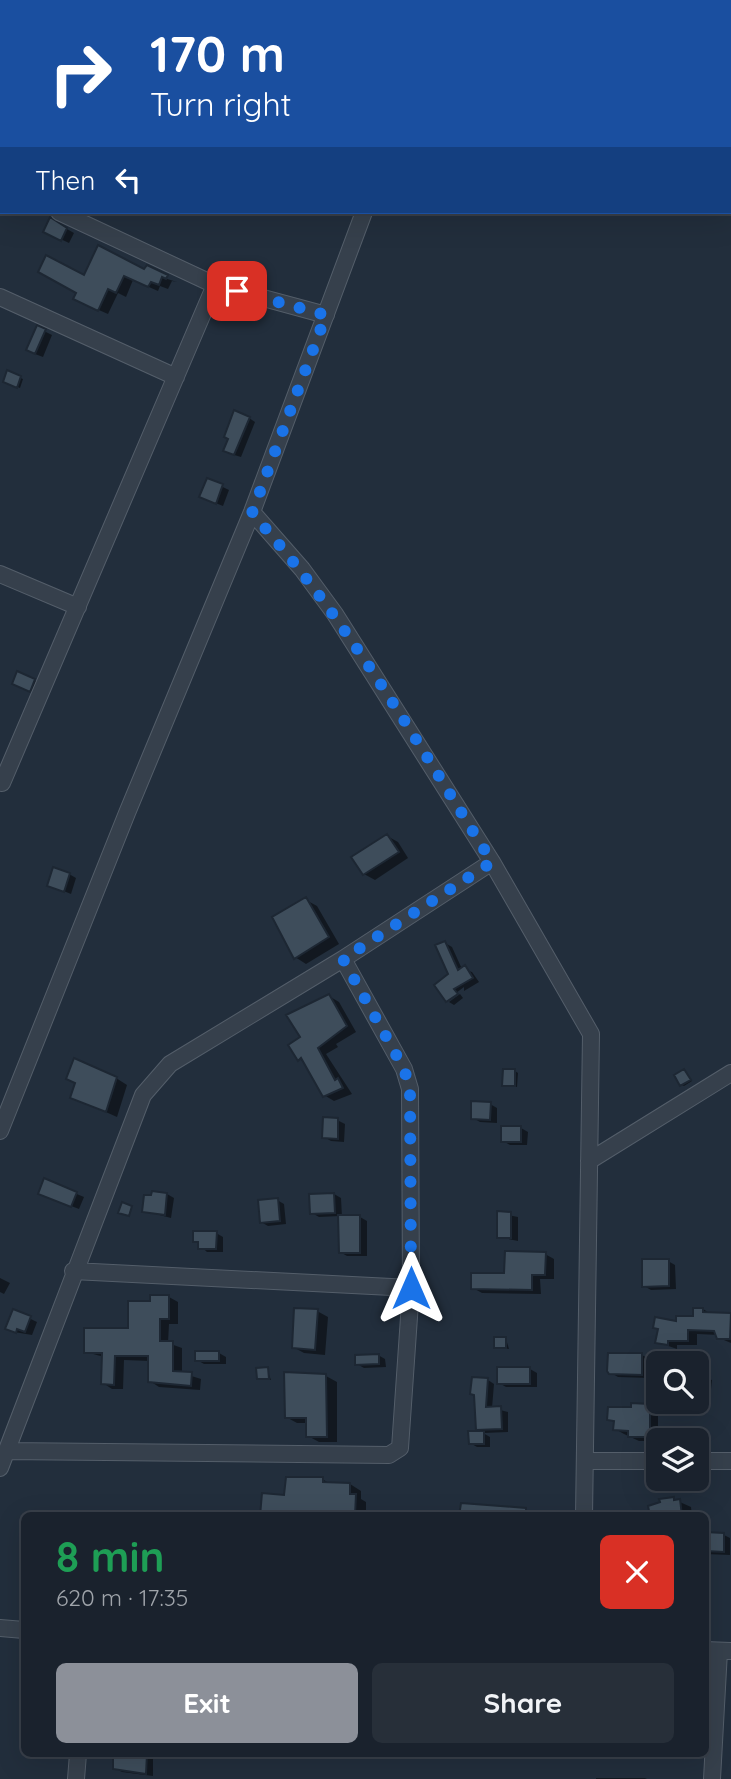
<!DOCTYPE html>
<meta charset="utf-8">
<style>
body{margin:0;font-family:Quicksand,sans-serif;background:#272f39;color:#f1f3f6;height:100vh;display:flex;flex-direction:column;font-size:26px;white-space:nowrap}
*{box-sizing:border-box;margin:0}
p{font-size:23px;color:#9fa4aa}
.icon{flex:none;width:38px;height:38px;fill:none;stroke:currentColor;stroke-width:2;stroke-linecap:round;stroke-linejoin:round}
.map{position:relative;flex:1;overflow:hidden}
.sheet{position:absolute;left:21px;top:1512px;width:688px;height:245px;display:flex;flex-direction:column;background:#1a222d;border-radius:10px;box-shadow:0 7px 28px #0002,0 0 0 2px #383f49}
.sheet>*{flex:none}
.guide{position:absolute;left:0px;top:0px;width:732px;height:214px;box-shadow:0 7px 28px #0002,0 0 0 2px #383f49;background:#1a4fa0;color:#fff;overflow:hidden}
.buttons{position:absolute;left:646px;top:1351px;display:grid;gap:14px}
.buttons a{display:grid;place-items:center;width:63px;height:63px;border-radius:10px;background:#1a222d;box-shadow:0 7px 28px #0002,0 0 0 2px #383f49;font-size:35px}
.pin{position:absolute;display:grid;place-items:center;width:60px;height:60px;color:#fff;margin:-30px;border-radius:14px;box-shadow:0 4px 10px #0006}
.me{position:absolute;width:77px;margin:-38px;rotate:0deg;stroke-linejoin:round;filter:drop-shadow(0 0 5px #0008)}
.turn{display:flex;align-items:center;gap:24px;height:147px;padding:0 35px;font-size:32px}
.turn .icon{width:91px;height:91px;stroke-width:2.5}
.turn b{display:block;font-size:49px;line-height:60px}
.then{display:flex;align-items:center;height:66px;padding:0 35px;background:#0003;gap:14px;font-size:26px}
.round{display:grid;place-items:center;flex:none;width:74px;height:74px;border-radius:10px;background:#272f39}
.overview{display:flex;align-items:center;justify-content:space-between;height:119px;padding:0 35px}
h1{font-size:42px;font-weight:700;line-height:52px;color:#1e9e55}
.action{display:flex;gap:14px;margin-top:auto;padding:14px 35px}
.action a{flex:1;height:80px;border-radius:10px;background:#8c9099;color:#fff;font-size:28px;font-weight:700;line-height:80px;text-align:center}
.action a+a{background:#272f39;color:#f1f3f6}
.map>svg:first-child{display:block}
.shadow{fill:#0007}
.building{fill:#3e4d5b;stroke:#1d2733;stroke-width:2}
.lines{fill:none;stroke-linecap:round;stroke-linejoin:round}
.street-casing{stroke:#545e6a;stroke-width:18}
.street{stroke:#36404c;stroke-width:16}
.route{stroke:#1a73e8;stroke-width:12;stroke-dasharray:0 21.6}
</style>
<div class="map">
<svg width="731" height="1779" viewBox="0 0 731 1779">
<rect width="100%" height="100%" fill="#222e3c"/>
<!-- shadow -->
<path class="shadow" d="M51,220l23,13 -5,10 -17,-8z
M145,272l32,10 -5,-1 -4,8 -8,-3 -2,5 -25,-11 -7,17 -8,-4 -10,21 -23,-10v-26z
M38,328l14,7 -9,22 -8,-3z
M8,373l15,6 -3,9 -15,-7z
M249,418l6,4 -14,35 -10,-3z
M208,480l21,10 -6,16 -15,-6z
M34,680l7,4 -4,10 -16,-7z
M387,836l11,6 10,16 -33,22 -11,-6z
M69,874l7,4 -5,16 -22,-9z
M306,900l11,6 22,38 -33,20 -11,-7z
M445,943l7,4 10,22 10,3 7,10 -15,9v-4l-16,12 2,-24z
M460,994l3,4 -9,7 -5,-3z
M329,996l10,6 17,30 -20,12 2,3 -12,7 26,40 -18,7 -10,-6 -18,-32 -7,-4 4,-21z
M515,1071l3,2 -1,14 -13,-2z
M684,1071l8,10 -8,5 -2,-1z
M116,1078l11,7 -10,32 -45,-20 5,-13z
M490,1104l7,4v15l-17,-1 -7,-4z
M337,1120l8,4 -1,18 -13,-1 -7,-4z
M521,1128l7,4 -1,13h-17l-7,-4z
M45,1181l39,16 -5,12 -31,-12z
M167,1194l7,4 -3,20 -27,-7z
M334,1194l7,4 1,19h18l7,4v35h-20l-7,-4v-36l-21,1 -7,-4z
M277,1200l7,4 2,20 -18,2 -7,-4z
M499,1213l19,4v24l-19,-4z
M216,1233l7,4v15h-16l-12,-11z
M545,1254l9,5v20h-14l1,15 -59,-1 -9,-5z
M668,1261l7,4 1,24 -25,1 -7,-4z
M0,1278l10,5 -6,11 -4,-2z
M169,1297l9,5v22h-9l-1,19 14,5v25l19,6 -1,11 -41,-3 -9,-6v-20l-26,-1 -1,29h-11l-9,-6 1,-26 -18,-5 44,-22 22,-27z
M703,1309l8,5 20,1v28l-12,-5v-3l-22,-1v11h-20v4l-20,-7 2,-12 -4,-3 39,-9z
M14,1311l23,11 -5,13 -18,-3z
M317,1311l11,6 -3,38 -21,-2 -11,-6z
M506,1339l3,10 -13,-2z
M219,1353l7,4v7h-22l-7,-4z
M378,1355l7,4 1,8 -22,1 -7,-4z
M642,1355l7,4 -1,19 10,-1v25h34l1,13 -35,-1v27h-19l-15,-7 -9,-5v-6l-6,-4v-11l42,-3 -1,-27 -32,-1 -7,-4z
M267,1369l4,11 -13,-2z
M530,1369l7,4v14h-31l-7,-4z
M696,1375l16,5 -1,9h-7v11h-8z
M326,1376l11,6v60h-18l-11,-6v-13h-11l-11,-6z
M488,1380l6,4 -2,24 16,4v20l-25,1 7,4v10h-13l-7,-4v-10h14l-7,-4 -1,-34z
M322,1479l9,5h19l11,7v8l5,3v14h-104l24,-19z
M673,1499l18,8 1,9h-40l9,-13z
M705,1534l19,1 6,3v17l-25,-1z
M115,1754l31,1 7,4v17l-31,-4 -7,-4z
M596,1778h49l2,1h-51z"/>
<!-- building -->
<path class="building" d="M50,217l17,11 -6,13 -18,-9z
M98,245l46,24 3,-4 21,10 -2,4 -4,-2 -3,8 -8,-3 -3,5 -24,-11 -8,17 -8,-4 -10,22 -25,-12 3,-6 -38,-21 8,-17 38,20z
M37,325l9,4 -11,25 -9,-4z
M7,370l14,6 -4,12 -14,-6z
M234,410l16,7 -16,38 -11,-4 5,-12 -4,-2z
M207,478l16,6 -7,20 -17,-7z
M17,671l18,8 -5,13 -18,-8z
M387,834l12,18 -36,23 -12,-18z
M53,867l17,6 -6,19 -17,-6z
M306,897l23,40 -35,22 -22,-42z
M445,941l13,29 7,-5 8,13 -19,11 4,5 -12,8 -12,-17 14,-11 -13,-29z
M329,994l18,32 -29,22 17,32 3,-2 5,10 -20,9 -22,-39 -3,3 -10,-16 12,-8 -14,-22z
M74,1058l43,19 -11,35 -36,-14 5,-15 -9,-4z
M503,1069h12v17h-13z
M684,1069l7,11 -11,6 -6,-11z
M471,1101l20,1 -1,18 -19,-1z
M323,1117l15,1v21l-16,-1z
M501,1126h20v16h-20z
M44,1178l33,14 -6,15 -33,-13z
M152,1191l15,2 -2,22 -23,-3 2,-17h7z
M334,1193l1,20 -25,1 -1,-20z
M278,1198l2,23 -20,2 -2,-23z
M122,1202l10,4 -3,10 -11,-3z
M497,1211l14,1v26h-14z
M338,1215h22v38h-21z
M193,1231h24l-1,18h-18v-7h-5z
M505,1251l41,1 -1,23h-13v15l-61,-1v-16h33z
M642,1259h27v27l-27,1z
M150,1295h19v24h-9v22h13v30l19,1 -1,14 -43,-4v-26h-33l-1,29 -13,-1 1,-31h-18v-25h44v-27h22z
M294,1308l24,1 -3,41 -23,-2z
M693,1308h10v4l28,1 -1,26h-13l-3,-8 -26,-1v11h-20v4l-13,-2 3,-14 -5,-1 2,-11 21,4v-5h17z
M13,1309l18,7 -6,16 -8,-3 -1,4 -11,-4z
M494,1337h12v11h-12z
M195,1351h24v10h-24z
M608,1353h34v22l-33,-1 -2,-3z
M379,1354v10l-24,1v-10z
M268,1367l1,12h-12l-1,-11z
M497,1367h33v17h-33z
M284,1372l42,2 1,63h-21v-19h-21z
M472,1377l16,1 -2,29 15,-1 1,23 -26,1 -2,-35 -4,-1z
M631,1403l19,1v33h-22v-6l-15,-1 1,-9 -7,-1 1,-13h23z
M468,1431h16v13h-15z
M286,1477h37v5l27,1v11h6l-1,22h-95l2,-23 22,2z
M674,1497v3l6,-1 2,17h-32l-2,-10 12,-4 -1,-3z
M461,1503l65,5v8h-67z
M705,1532l19,1v19l-19,-1z
M113,1754h34l-1,20 -33,-5z"/>
<g class="lines">
<!-- street casing -->
<g class="street-casing">
<path id="street" d="M444,2l1,-2
M730,134l1,1
M0,184l2,1
M59,212l156,73 111,30
M0,297l176,80
M252,512l50,57 33,45 157,248 99,172 -7,482
M0,574l78,33
M0,782l2,1 213,-498
M0,1131l127,-318 125,-301 112,-300
M589,1161l142,-88
M73,1271l338,17
M6,1451l383,4 11,-7 11,-160 -1,-199 -6,-20 -61,-110
M585,1461h73
M696,1461h35
M0,1468l143,-373 27,-31 173,-105 149,-97
M0,1628l24,2
M705,1650l26,1
M76,1779l2,-25
M712,1779l7,-128"/>
</g>
<!-- street -->
<use href="#street" class="street"/>
</g>
<g class="lines">
<!-- route -->
<path class="route" d="M237,291l89,24 -74,198c95,106 165,229 240,349l-149,97 61,110 6,20 1,199"/>
</g>
</svg>
<div class="buttons">
<a><svg class="icon" aria-label="search" viewBox="0 0 24 24"><circle cx="10" cy="10" r="6"/><path d="M15 15l6 6"/></svg></a>
<a><svg class="icon" aria-label="layers" viewBox="0 0 24 24"><path d="M12 4l9 5-9 5-9-5zM3 14l9 5 9-5"/></svg></a>
</div>
<div class="pin" style="left:237px;top:291px;background:#d93025"><svg class="icon" aria-label="arrive" viewBox="0 0 24 24"><path d="M6 21V4h12l-3 4 3 4H6"/></svg></div>
<svg class="me" style="left:411px;top:1288px" viewBox="-20 -20 40 40"><path d="M0-17L14 15 0 8-14 15z" fill="#1a73e8" stroke="#fff" stroke-width="4"/></svg>
<div class="guide">
<div class="turn"><svg class="icon" aria-label="right" viewBox="0 0 24 24"><path d="M7 20v-9h11M14 6l5 5-5 5"/></svg><div><b>170 m</b>Turn right</div></div>
<div class="then">Then<svg class="icon" aria-label="left" viewBox="0 0 24 24"><path d="M17 20v-9H6M10 6l-5 5 5 5"/></svg></div>
</div>
<section class="sheet">
<div class="overview"><div><h1>8 min</h1><p>620 m · 17:35</p></div><a class="round" style="background:#d93025;color:#fff"><svg class="icon" aria-label="close" viewBox="0 0 24 24"><path d="M6 6l12 12M18 6L6 18"/></svg></a></div>
<div class="action"><a>Exit</a><a>Share</a></div>
</section>
</div>
